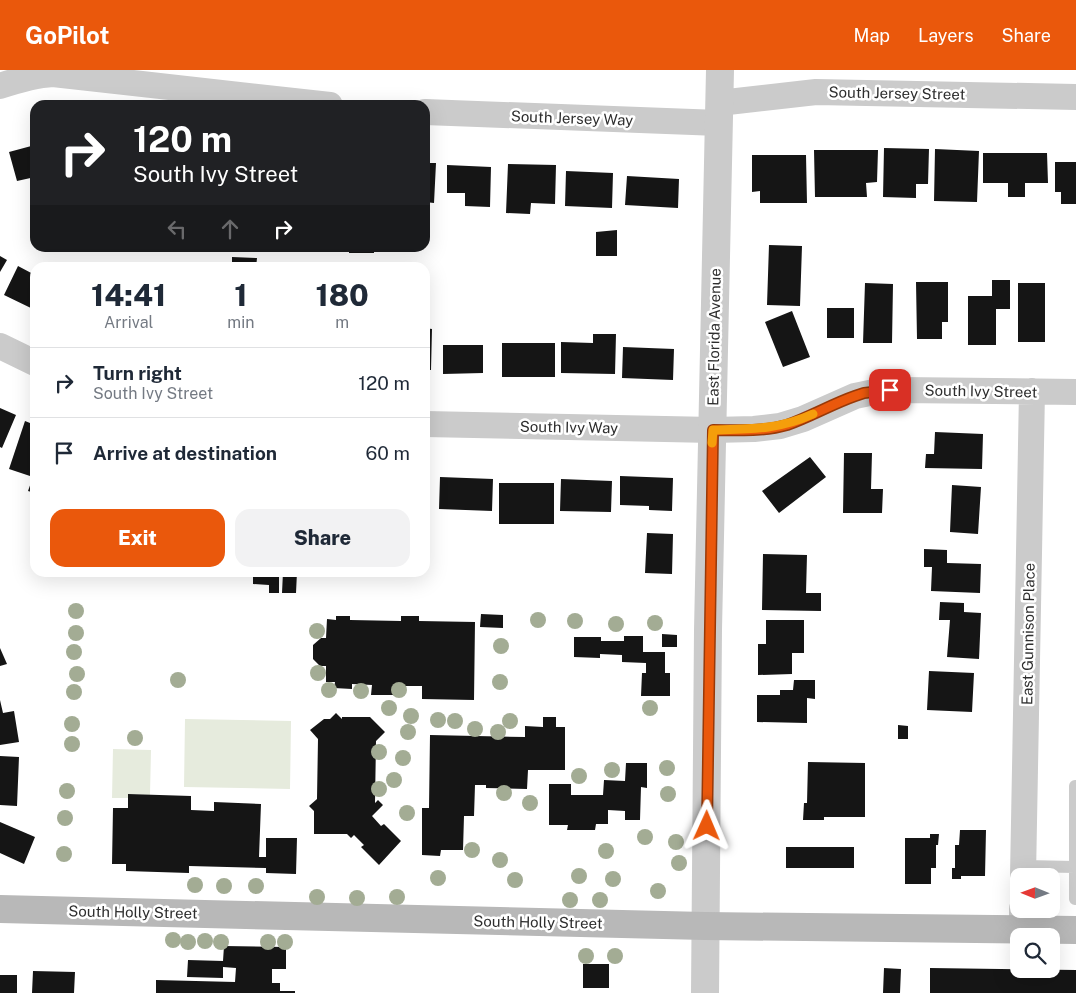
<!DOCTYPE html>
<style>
body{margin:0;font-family:"Public Sans",sans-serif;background:#f2f2f3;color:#1f2937;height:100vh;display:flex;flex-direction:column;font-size:19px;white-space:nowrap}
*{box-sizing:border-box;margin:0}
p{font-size:16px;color:#747a83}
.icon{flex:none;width:28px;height:28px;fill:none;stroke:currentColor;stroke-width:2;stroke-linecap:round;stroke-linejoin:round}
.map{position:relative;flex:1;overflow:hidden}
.drawer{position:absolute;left:30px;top:192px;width:400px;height:315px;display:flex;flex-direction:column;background:#fff;border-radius:15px;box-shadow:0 5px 20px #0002}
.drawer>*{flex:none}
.top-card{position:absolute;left:30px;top:30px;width:400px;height:152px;border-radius:15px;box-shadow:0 5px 20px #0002;background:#202124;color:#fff;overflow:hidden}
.needle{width:32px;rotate:271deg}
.fabs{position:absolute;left:1010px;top:798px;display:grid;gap:10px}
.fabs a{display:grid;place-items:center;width:50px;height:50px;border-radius:10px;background:#fff;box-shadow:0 5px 20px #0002;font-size:25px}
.pin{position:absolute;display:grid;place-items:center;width:42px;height:42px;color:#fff;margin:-21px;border-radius:10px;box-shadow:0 2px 8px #0006}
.me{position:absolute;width:55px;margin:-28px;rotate:1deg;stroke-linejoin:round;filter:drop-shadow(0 0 4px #0008)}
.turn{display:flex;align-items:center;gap:18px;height:105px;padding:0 20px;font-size:22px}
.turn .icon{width:65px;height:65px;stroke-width:2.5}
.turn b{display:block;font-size:35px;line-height:42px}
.lanes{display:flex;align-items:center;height:48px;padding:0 20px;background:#0003;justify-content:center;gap:25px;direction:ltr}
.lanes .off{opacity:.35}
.eta{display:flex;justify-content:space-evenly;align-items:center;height:85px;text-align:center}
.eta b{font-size:30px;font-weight:800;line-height:35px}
.primary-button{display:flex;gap:10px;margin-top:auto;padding:10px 20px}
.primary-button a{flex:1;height:58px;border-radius:15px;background:#ea580c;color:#fff;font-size:20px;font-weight:800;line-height:58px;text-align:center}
.primary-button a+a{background:#f2f2f3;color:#1f2937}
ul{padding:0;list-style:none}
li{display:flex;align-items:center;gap:15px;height:70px;padding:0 20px;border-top:1px solid #e0e1e3}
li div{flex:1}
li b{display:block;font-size:19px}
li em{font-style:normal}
header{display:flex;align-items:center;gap:30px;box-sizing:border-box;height:70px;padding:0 25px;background:#ea580c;color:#fff}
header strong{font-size:24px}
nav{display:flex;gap:28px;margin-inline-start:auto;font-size:18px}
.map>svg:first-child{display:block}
.pitch{fill:#e6ebdd}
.building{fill:#151515}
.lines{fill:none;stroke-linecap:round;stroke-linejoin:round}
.service{stroke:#cbcbcb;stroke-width:12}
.minor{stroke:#cbcbcb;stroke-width:26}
.tertiary{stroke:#cbcbcb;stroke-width:28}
.secondary{stroke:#b8b8b8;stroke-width:28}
.tree{fill:#a3ac94}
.route-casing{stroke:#983908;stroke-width:12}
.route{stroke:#ea580c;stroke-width:9}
.slow{stroke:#f59e0b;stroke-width:9}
.labels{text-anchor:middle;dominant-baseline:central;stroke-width:5;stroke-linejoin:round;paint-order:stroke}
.street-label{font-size:15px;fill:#2e2e2e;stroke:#fff}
</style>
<header>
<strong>GoPilot</strong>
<nav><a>Map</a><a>Layers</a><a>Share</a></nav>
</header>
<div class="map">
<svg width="1076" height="923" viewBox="0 0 1076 923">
<rect width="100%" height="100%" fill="#fff"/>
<!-- pitch -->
<path class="pitch" d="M185,649l106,2 -1,68 -106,-2z
M113,679l38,1 -1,45 -21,-1 -1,4h-16z"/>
<!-- building -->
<path class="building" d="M35,75v32l-18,4 -8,-29z
M884,78l45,1 -1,35h-12v14l-33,-1z
M935,79l44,2 -2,51 -43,-1z
M814,80h64l-1,32 -11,1 1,14h-52z
M983,83h64l1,30h-23v14h-17v-14h-25z
M752,85h54l1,48h-47v-12l-8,1z
M1055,92h21v42h-15v-12h-6z
M425,93h11l-2,40 -9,-1z
M508,94l48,1 -1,39 -24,-1 -1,11 -24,-1z
M447,95l44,2 -1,40 -25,-1v-13h-18z
M566,101l47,2 -1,35 -47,-2z
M627,106l52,3 -1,29 -53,-3z
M617,160v26h-21v-24z
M769,175l33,1 -2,60 -33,-1z
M349,178h25v5h-25z
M0,186l7,4 -7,12z
M232,187l25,1 -1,10h-24z
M18,196l17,9v35l-31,-15z
M992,210h18v29h-14v36h-28v-49h24z
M916,212h32v40h-6v17h-25z
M865,213l28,1 -1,59h-29z
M1018,213h27v59h-27z
M827,238h27v30h-27z
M792,241l18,46 -27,10 -18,-45z
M425,258l7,1 -1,41h-6z
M593,264h23l-1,40 -54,-1v-31l32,1z
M502,273h53v34h-53z
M443,275h40v28l-40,1z
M623,277l51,2 -1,31 -51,-2z
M0,338l16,7 -14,33 -2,-1z
M25,351l10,4v68l-7,-2 5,-14 -24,-8z
M935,362l48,2 -1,35 -57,-1 1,-14h8z
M844,383h28l-1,36h12l-1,24h-39z
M810,387l16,20 -47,36 -17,-22z
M620,406l53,2 -1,33 -23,-1v-4l-29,-1z
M440,407l53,2 -1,32 -53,-2z
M561,409l51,2 -1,31 -51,-1z
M499,413h55v41h-55z
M952,415l29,2 -3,47 -28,-2z
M647,463l26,1 -1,40 -27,-1z
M924,479l23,1v13l34,1 -1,29 -49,-2 1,-24h-8z
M763,484l44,1 -1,38h15v18l-59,-1z
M283,502h14l-1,21h-14z
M253,504l26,1v18h-10v-8l-16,-1z
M940,532l24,1v9l17,1 -2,46 -32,-2 3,-37h-11z
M481,544l22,1v13l-23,-1z
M336,546h14v4l51,1v-5h18v5l56,1 -1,78 -52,-1v-13h-28v9h-23l1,-10 -20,-1v5l-18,-1 1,-6h-9v-16h-6l-7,-7v-14l8,-7h5l1,-19 9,1z
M766,550h38v33h-12v21l-34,1v-31h8z
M662,564l15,1v12h-15z
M624,566h19v16h22v21h5v23h-29l1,-23h4v-10l-24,-1v-7l-22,-1v4l-26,-1v-20h27v4h23z
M0,578l7,16 -7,2z
M929,601l45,2 -2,39 -45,-2z
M794,610h21v19l-8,-1v25l-50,-1v-27h23v-5h13z
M0,630l3,13 11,-2 5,31 -19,3z
M336,643l6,6v-2h28l15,15 -9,9 -1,62 3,-3 5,5 -11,11 9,10 3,-2 17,17 -22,24 -18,-18 3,-2 -10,-10 -3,3 -4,-4h-33v-23l-5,-5 8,-7 1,-60 -8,-9 14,-11h6z
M543,647h13v10h9v43h-37l-1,19 -41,-1v-3h-11l-1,31h-10l-1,34h-22l-1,6 -18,-1v-47h7l1,-73 95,2v-11l18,1z
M898,655l10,1v13h-10z
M0,686l19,1 -2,49 -17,-1z
M808,692l57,1v54h-41v3h-21l1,-17h3z
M626,693h21v25l-6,-1 -1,33h-15v-9l-17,-1v14h-12l-1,6h-28l1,-5h-19v-41h22v11h32l1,-15 21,1z
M128,724l63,2v14l23,1v-9l47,2 -2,53h7v-19h31l-1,36 -30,-1v-5l-77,-2v7l-63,-2v-7h-14l1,-56h15z
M0,752l35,15 -11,27 -24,-11z
M960,760h26l-1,46h-24v3h-9v-11h3v-23h4z
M930,764h9l-1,11h-2v23h-5v16h-26v-46h25z
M786,777h68v21h-68z
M224,876l62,1v22h-14v14h8v8h15v2h-139v-13l79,2 1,-14 -13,-1v11l-36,-1 1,-17 35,1z
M583,894h26v24h-26z
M884,898l17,1 -1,24h-17z
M930,898l146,2v23h-146z
M33,901l42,1 -1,21h-42z
M0,905h17v18h-17z"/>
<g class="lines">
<!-- service -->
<path class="service" d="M1024,796l51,1
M1075,829v-113"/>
<!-- minor -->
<path class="minor" d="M0,16c18,-6 34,-11 53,-12l277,31
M719,33l97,-11 260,5
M425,42l294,11
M0,276l35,17
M425,354l288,6 41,-1 26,-3 23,-7 52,-23 24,-5 21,-1 176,2
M1023,806l9,-485
M1022,860v-21"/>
<!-- tertiary -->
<path class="tertiary" d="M705,923l3,-363 12,-560"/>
<!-- secondary -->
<path class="secondary" d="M0,839l705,17 371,4"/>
</g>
<!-- trees -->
<g class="tree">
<circle cx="76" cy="541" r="8"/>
<circle cx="538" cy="550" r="8"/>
<circle cx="575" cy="551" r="8"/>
<circle cx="655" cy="553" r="8"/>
<circle cx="616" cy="554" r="8"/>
<circle cx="317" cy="561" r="8"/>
<circle cx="76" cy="563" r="8"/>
<circle cx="501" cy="576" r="8"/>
<circle cx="74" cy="582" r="8"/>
<circle cx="318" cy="603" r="8"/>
<circle cx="77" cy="604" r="8"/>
<circle cx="178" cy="610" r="8"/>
<circle cx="500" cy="612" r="8"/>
<circle cx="329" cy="620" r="8"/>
<circle cx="399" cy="620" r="8"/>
<circle cx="361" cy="621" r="8"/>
<circle cx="74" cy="622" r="8"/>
<circle cx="389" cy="638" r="8"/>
<circle cx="650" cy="638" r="8"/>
<circle cx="411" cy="646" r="8"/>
<circle cx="438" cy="650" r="8"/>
<circle cx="455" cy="651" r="8"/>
<circle cx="510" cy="651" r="8"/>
<circle cx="72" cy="654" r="8"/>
<circle cx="475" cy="659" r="8"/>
<circle cx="408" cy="662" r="8"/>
<circle cx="498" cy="662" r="8"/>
<circle cx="135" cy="668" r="8"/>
<circle cx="72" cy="674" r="8"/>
<circle cx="379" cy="682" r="8"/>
<circle cx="403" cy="688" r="8"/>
<circle cx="667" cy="698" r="8"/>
<circle cx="612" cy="700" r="8"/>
<circle cx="579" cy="706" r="8"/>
<circle cx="394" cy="710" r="8"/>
<circle cx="379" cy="719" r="8"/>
<circle cx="67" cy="721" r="8"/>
<circle cx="504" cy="723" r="8"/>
<circle cx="668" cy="724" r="8"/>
<circle cx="530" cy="733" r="8"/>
<circle cx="407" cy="743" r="8"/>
<circle cx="65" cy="748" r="8"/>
<circle cx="645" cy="767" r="8"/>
<circle cx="676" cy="772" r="8"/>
<circle cx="472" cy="780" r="8"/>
<circle cx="606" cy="781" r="8"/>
<circle cx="64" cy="784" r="8"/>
<circle cx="500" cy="790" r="8"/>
<circle cx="679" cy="793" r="8"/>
<circle cx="579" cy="806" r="8"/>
<circle cx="438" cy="808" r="8"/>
<circle cx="613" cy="809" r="8"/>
<circle cx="515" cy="810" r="8"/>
<circle cx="195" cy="815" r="8"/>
<circle cx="224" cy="816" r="8"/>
<circle cx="256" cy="816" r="8"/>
<circle cx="658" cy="821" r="8"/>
<circle cx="317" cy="827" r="8"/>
<circle cx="397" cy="827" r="8"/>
<circle cx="357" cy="828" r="8"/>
<circle cx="570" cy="830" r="8"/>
<circle cx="600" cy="830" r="8"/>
<circle cx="173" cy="870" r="8"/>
<circle cx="205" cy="871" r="8"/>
<circle cx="188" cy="872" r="8"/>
<circle cx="221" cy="872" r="8"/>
<circle cx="268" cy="872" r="8"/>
<circle cx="285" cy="872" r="8"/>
<circle cx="586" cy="886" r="8"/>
<circle cx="615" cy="886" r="8"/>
</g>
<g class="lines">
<!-- route casing -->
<g class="route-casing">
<path id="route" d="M707,756l6,-396c24,0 50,2 74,-5 23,-8 45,-21 68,-29l9,-3 26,-3"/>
</g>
<!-- route -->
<use href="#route" class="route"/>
<!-- slow -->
<path class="slow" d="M712,373l1,-13c37,-1 65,0 100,-16"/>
</g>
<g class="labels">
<!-- street labels -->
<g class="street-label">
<text transform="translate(897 23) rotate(1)">South Jersey Street</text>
<text transform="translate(572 48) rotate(2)">South Jersey Way</text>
<text transform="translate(714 267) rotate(-89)">East Florida Avenue</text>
<text transform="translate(981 321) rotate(1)">South Ivy Street</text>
<text transform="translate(569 357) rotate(1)">South Ivy Way</text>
<text transform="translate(1028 564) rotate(-89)">East Gunnison Place</text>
<text transform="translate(133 842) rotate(1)">South Holly Street</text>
<text transform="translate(538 852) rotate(1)">South Holly Street</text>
</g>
</g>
</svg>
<div class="fabs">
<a><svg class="needle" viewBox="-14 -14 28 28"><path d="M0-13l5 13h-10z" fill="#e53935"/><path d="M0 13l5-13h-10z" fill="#747a83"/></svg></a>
<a><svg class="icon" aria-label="search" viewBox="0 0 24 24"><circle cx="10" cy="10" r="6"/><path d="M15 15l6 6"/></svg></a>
</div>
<div class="pin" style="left:890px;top:320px;background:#d93025"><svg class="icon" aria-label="arrive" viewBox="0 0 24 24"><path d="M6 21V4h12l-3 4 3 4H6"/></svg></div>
<svg class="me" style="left:707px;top:756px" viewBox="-20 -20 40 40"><path d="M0-17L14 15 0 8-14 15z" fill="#ea580c" stroke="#fff" stroke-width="4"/></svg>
<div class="top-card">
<div class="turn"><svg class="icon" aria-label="right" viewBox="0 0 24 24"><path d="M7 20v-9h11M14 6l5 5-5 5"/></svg><div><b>120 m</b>South Ivy Street</div></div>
<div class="lanes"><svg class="icon off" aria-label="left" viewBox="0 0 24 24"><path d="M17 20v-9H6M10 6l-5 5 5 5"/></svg><svg class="icon off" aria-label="ahead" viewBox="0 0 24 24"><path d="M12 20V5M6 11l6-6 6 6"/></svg><svg class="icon" aria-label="right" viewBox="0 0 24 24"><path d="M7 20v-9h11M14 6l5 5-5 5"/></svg></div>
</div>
<section class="drawer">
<div class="eta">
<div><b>14:41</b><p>Arrival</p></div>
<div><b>1</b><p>min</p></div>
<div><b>180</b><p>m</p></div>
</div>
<ul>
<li><svg class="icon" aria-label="right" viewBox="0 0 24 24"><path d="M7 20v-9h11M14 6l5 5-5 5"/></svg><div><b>Turn right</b><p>South Ivy Street</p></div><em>120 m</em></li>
<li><svg class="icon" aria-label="arrive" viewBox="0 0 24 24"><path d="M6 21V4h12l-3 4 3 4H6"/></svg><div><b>Arrive at destination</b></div><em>60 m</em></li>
</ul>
<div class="primary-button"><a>Exit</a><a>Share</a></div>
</section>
</div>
